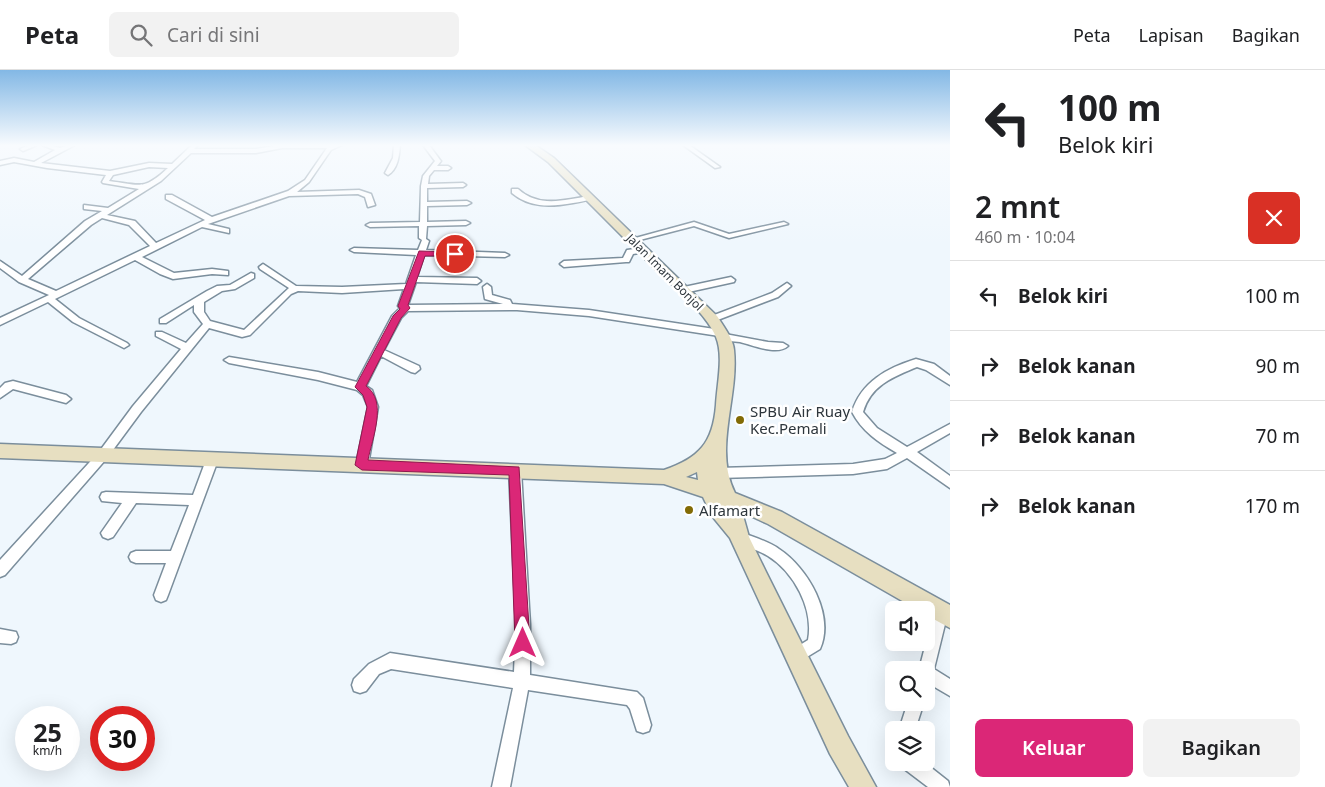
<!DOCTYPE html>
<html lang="id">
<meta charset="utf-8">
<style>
body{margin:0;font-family:"Noto Sans",sans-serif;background:#f2f2f2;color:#202124;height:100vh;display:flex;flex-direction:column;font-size:19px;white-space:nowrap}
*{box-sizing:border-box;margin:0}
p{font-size:16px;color:#757577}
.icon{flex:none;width:28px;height:28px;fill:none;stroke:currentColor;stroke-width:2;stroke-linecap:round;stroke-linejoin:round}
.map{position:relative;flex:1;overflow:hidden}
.sheet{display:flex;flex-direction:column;background:#fff;width:375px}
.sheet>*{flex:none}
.guide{background:#fff;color:#202124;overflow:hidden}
.buttons{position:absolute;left:885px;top:531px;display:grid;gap:10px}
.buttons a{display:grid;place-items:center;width:50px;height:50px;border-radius:8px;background:#fff;box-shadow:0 5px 20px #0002;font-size:25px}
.speed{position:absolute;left:15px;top:636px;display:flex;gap:10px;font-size:25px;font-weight:700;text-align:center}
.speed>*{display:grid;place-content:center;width:65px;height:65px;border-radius:50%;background:#fff;box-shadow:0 5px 20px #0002;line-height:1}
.speed small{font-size:12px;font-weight:400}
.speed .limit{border:8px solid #d22;background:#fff;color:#111}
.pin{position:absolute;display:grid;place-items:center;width:42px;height:42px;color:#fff;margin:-21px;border:2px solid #fff;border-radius:50%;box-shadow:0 1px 5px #0007}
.me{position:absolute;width:55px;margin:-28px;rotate:0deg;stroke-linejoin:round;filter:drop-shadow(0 0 4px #0008)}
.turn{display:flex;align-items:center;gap:18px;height:105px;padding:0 25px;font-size:22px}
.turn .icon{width:65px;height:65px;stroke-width:2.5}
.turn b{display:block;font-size:35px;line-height:42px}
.round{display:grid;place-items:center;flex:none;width:52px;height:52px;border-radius:8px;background:#f2f2f2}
.overview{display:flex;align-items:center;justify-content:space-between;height:85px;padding:0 25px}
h1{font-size:30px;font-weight:600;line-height:38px}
.button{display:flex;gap:10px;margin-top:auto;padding:10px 25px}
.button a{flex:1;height:58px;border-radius:8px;background:#db2777;color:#fff;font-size:20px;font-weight:600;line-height:58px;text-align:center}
.button a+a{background:#f2f2f2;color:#202124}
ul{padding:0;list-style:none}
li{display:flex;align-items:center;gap:15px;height:70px;padding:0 25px;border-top:1px solid #e0e0e0}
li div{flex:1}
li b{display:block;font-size:19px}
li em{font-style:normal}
header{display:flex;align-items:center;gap:30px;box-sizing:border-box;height:70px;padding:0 25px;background:#fff;border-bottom:1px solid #e0e0e0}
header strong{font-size:24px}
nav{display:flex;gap:28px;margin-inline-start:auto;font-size:18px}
.search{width:350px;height:45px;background:#f2f2f2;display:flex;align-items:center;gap:12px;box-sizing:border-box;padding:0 18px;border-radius:8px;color:#757577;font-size:19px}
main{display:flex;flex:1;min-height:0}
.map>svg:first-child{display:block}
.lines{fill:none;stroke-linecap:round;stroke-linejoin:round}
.minor-casing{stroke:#7b8e9c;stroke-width:3}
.secondary-casing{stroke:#7b8e9c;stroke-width:3}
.minor{fill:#fff;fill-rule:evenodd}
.secondary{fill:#e7dfc1;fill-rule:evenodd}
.route{fill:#db2777;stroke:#8e194d}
.poi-dot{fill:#826b05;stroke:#fff;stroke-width:2}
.labels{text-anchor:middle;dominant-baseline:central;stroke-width:5;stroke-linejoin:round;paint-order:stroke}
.far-street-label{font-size:12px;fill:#2e363c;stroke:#fff}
.poi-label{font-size:15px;fill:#2e363c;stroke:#fff;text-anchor:start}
</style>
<header>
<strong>Peta</strong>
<div class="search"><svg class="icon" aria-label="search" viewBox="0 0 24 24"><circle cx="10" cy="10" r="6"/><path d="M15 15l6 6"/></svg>Cari di sini</div>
<nav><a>Peta</a><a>Lapisan</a><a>Bagikan</a></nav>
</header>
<main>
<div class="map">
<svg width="950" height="717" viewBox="0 0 950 717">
<rect width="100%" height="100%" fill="#eff7fd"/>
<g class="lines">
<!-- minor casing -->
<g class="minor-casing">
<path id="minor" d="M29,75h8l-14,6 -3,-2z
M42,75h8l10,3 8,-3h7l-34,18 69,8 39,-8 23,1 20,-19h6l-4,4h62l24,-4h62l-11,5 -22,32 -12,10 62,-2 12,4 4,11 -7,2 -3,-10 -7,-3 -69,2 -81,28 21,5v4l-27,-6 -60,30 32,16 38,-4 16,2v4l-16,-1 -39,5 -13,-5 -25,-14 -80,39 24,19 48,25 2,2 -5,3 -51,-26 -25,-20 -48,23v-7l49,-23 -30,-13 -19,-14v-7l22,15 63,-55 17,-10 -18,-2v-4l24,3 31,-19 -36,-6 -1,-1 4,-7 -59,-7 -33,-6 -14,3v-4l14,-3 20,4 21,-12zM282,78h45l-22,32 -17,11 -76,26 -40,-22h-6v4l39,21 -49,23 -21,-22 -28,-6 54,-34 30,-28h65zM149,97l19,1c-25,23 -27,17 -59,13l4,-6zM102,148l27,7 21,21 -94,45 -28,-12 63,-54z
M394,75h6c-1,11 -2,24 -12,30l-3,-2 8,-15z
M423,75h6l11,15 1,1 -4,5h11l3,2 -3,2h-14l-5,6 -1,8 35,-1 3,2 -3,2 -36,1v14l40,-1 4,2 -4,2 -40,1v16l39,-1 4,2 -4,2 -39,1 -1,13 3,2 -3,9 79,3 4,2 -4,2 -81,-2 -7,22 60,1 4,3 -4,3 -61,-2 -8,23 95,-1 -18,-5 -2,-12 4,-3 4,3 1,8 18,5 2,4 77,6 132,20 3,1 1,3 43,8 15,1 5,3c-11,10 -35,-1 -48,-4 -7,-1 -14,-1 -20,-3l-1,-3 -130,-20 -72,-6 -109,1 -7,7 -17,32 35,16 1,3 -5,4 -4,-1 -30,-16 -15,30 6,4 6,17 -10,58 -2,3 -4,2 -4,-2 -2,-3 12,-58 -5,-12 -6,-5 -39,-10 -89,-17 -5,-3 5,-3 89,15 39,10 35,-66 8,-8 -2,-2 6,-17 -62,4 -44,-2 -7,3 -41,41 -8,2 -33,-9 -68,84 -34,46 -102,117 -5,2v-17l99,-108 34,-46 48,-57 -25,-13v-4h6l24,11 17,-19 -9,-12v-7l-28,18h-6v-4l47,-28 10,-5 13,-1 21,-12 3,1v4l-19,11 -13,2 -18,11v10l6,9 34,9 45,-42 -29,-19 -1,-2 4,-3 33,22 46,1 64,-3 10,-29 -62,-3 -4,-2 4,-2 64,2 4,-10 -3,-2v-12l-49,1 -4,-2 4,-2 50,-1 1,-36 2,-10 12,-15z
M527,75h7l-3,2z
M683,75h6l31,22 -5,1z
M512,119h6c21,19 46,11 71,7l4,2c-6,3 -13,4 -20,5 -22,4 -43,5 -61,-10z
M694,152l35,12 55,-12 4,2 -59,14 -35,-12 -62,16 -4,-2z
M642,178l4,2 -1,2 -12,2 -4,8h-3l-62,5 -4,-3 4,-3 59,-3 4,-8z
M731,207l4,3 -1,2 -50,11 -4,-3 4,-3z
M787,213l4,3 -13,11 -63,24h-6l-2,-2 2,-2 63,-24z
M916,289l18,5 16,12v9l-24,-15 -9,-3c-24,10 -46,18 -54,45l14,16 30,19 43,-23v9l-33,19 33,24v12l-43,-30 -20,11 -34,5 -135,4 -4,-1 -2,-4 2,-4 4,-1 135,-4 32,-5 12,-6c-19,-11 -35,-22 -45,-41 9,-30 35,-44 64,-53z
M13,311l53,14 5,4 -5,4 -53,-14 -13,9v-10l5,-5z
M212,385l4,2 2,3 -50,135 -2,5 -5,2 -5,-2 -2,-5 12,-32h-30l-5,-2 -2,-4 2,-4 5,-2h35l18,-46 -53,-2 -23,34 -5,2 -5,-2 -2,-4 21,-30 -20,-2 -2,-4 2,-4 4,-1 87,3 13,-35 2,-3z
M515,395l4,1 2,4 9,154v51l107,17 6,6 8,27 -2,6 -6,2 -6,-2 -7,-22 -3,-4 -99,-15 -18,97h-18l21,-99 -122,-19 -12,5 -13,17 -6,2 -6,-2 -2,-6 2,-6 15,-15 21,-11 124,19 2,-48 -7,-154 2,-4z
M740,462c13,5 28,9 39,17 29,19 56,66 41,100l-23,14 -5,-3 -3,-5 3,-5 16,-10c6,-31 -14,-68 -40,-84 -10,-6 -22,-9 -33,-14l-2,-4 2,-4z
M941,535l5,2 2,5 -14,57 16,10v17l-24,-14v-12h-7l15,-58 2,-5z
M0,559l16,3 2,5 -2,5 -5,2 -11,-1z
M908,632h16l-9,28h-16z
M901,692h23l24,19 2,6h-22l-25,-19z"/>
</g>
<!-- secondary casing -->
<g class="secondary-casing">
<path id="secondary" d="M525,75h10l19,13 163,158c6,10 16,22 17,34 5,48 -21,98 1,143l47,19 168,93v23l-24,-13v-5h-8l-150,-86 -26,-12 7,25 17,35 82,164 28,51h-27l-19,-33 -100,-216 -18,-22 -9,-19 -39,-13 -664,-26v-14l664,26c35,-12 49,-27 52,-65 1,-21 8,-49 0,-68 -11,-25 -38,-46 -58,-65 -37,-37 -73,-73 -110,-110zM697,402l1,8 -12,-3z"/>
</g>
<!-- minor -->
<use href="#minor" class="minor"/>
<!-- secondary -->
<use href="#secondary" class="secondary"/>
</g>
<!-- sky -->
<linearGradient id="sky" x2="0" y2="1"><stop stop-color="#83b8e5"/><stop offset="0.43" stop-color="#f8fbfe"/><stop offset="1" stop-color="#f8fbfe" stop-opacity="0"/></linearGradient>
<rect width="950" height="175" fill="url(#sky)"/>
<!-- route -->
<path class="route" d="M419,181l36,1 4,2 -4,2h-30l-17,49 2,3 -9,10 -35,68c22,15 6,53 2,74l151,7 11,176 -2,5 -5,2 -6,-2 -2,-5 -6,-168 -147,-5 -7,-5 12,-58 -4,-12 -8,-8 38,-71 7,-7 -2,-3z"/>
<!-- markers -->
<g class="poi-dot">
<circle cx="740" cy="350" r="5"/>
<circle cx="689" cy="440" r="5"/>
</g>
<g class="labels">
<!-- far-street labels -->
<g class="far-street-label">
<text transform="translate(665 202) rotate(45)">Jalan Imam Bonjol</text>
</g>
<!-- poi labels -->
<g class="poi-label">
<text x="750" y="341">SPBU Air Ruay<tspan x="750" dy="17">Kec.Pemali</tspan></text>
<text x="699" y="440">Alfamart</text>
</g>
</g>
</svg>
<div class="buttons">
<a><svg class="icon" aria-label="sound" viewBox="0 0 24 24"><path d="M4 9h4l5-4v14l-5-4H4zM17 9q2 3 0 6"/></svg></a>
<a><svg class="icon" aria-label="search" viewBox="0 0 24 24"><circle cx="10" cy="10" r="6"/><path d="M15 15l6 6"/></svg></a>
<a><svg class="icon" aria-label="layers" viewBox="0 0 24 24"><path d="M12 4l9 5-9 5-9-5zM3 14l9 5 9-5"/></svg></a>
</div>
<div class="speed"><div>25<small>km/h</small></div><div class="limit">30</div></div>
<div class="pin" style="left:455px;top:184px;background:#d93025"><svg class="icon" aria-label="arrive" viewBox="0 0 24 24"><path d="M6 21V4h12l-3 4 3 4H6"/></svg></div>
<svg class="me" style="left:523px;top:573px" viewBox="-20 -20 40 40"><path d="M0-17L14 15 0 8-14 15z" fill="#db2777" stroke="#fff" stroke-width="4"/></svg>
</div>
<section class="sheet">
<div class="guide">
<div class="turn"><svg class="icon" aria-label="left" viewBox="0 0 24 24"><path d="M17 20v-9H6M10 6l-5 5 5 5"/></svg><div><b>100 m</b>Belok kiri</div></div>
</div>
<div class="overview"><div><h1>2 mnt</h1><p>460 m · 10:04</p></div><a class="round" style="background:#d93025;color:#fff"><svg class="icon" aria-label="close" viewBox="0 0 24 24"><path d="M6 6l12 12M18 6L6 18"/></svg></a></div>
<ul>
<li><svg class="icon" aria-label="left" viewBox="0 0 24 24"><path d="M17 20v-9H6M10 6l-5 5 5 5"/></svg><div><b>Belok kiri</b></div><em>100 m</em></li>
<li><svg class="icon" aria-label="right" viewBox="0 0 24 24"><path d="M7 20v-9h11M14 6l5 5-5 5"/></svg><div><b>Belok kanan</b></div><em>90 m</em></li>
<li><svg class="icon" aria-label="right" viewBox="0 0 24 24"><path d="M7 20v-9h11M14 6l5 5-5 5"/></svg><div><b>Belok kanan</b></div><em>70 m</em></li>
<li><svg class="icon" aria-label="right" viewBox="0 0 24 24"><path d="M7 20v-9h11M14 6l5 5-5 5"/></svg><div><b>Belok kanan</b></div><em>170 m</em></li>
</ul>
<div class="button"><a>Keluar</a><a>Bagikan</a></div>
</section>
</main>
